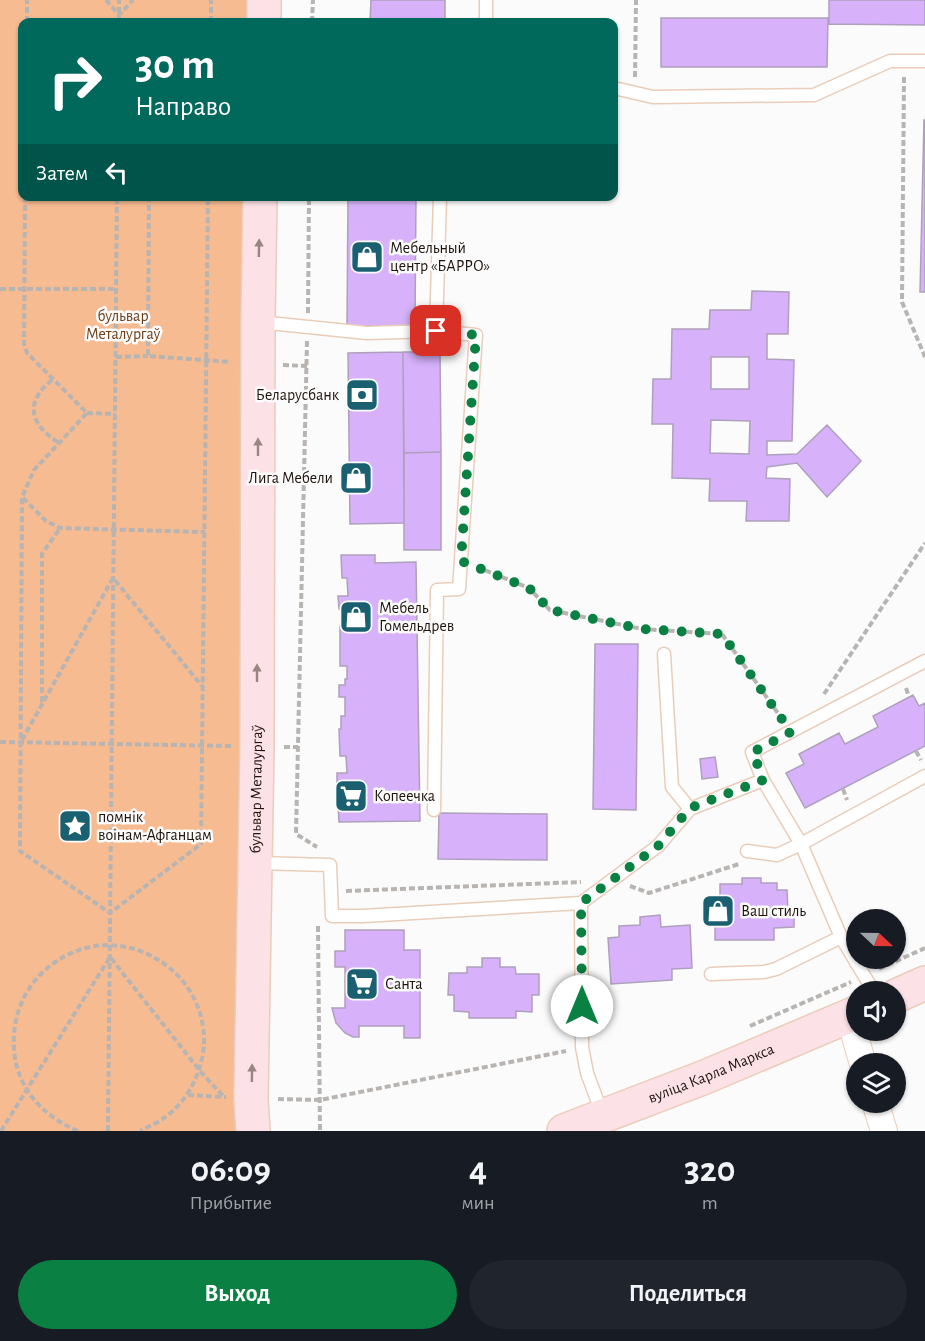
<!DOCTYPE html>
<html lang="ru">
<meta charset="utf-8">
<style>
body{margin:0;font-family:"Alegreya Sans",sans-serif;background:#20242c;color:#f1f3f6;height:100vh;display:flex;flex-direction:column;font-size:22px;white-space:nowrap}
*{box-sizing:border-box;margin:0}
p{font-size:20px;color:#9ea1a6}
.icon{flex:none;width:33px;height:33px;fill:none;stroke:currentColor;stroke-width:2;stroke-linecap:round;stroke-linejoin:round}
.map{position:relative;height:1131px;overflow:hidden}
.side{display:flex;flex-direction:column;background:#171b24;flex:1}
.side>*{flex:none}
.hud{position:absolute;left:18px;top:18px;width:600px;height:183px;border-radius:12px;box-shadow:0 2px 4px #0004;background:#00695c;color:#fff;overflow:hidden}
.needle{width:39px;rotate:112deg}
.fabs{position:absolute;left:846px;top:909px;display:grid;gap:12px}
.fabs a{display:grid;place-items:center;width:60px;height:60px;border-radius:50%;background:#171b24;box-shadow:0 2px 4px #0004;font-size:30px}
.pin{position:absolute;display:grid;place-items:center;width:51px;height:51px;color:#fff;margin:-26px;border-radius:12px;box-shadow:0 3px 9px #0006}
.me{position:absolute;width:66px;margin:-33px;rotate:0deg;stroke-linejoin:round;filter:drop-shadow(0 0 4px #0008)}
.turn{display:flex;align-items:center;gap:21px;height:126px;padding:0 18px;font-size:27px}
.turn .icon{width:78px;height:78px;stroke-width:2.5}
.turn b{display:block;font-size:42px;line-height:51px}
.then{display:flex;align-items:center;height:57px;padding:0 18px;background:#0003;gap:12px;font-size:22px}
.eta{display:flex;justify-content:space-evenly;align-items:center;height:102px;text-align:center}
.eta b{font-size:36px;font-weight:700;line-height:42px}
.action{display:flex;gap:12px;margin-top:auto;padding:12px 18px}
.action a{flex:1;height:69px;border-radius:36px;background:#0b8043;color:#fff;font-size:24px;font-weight:700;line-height:69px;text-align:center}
.action a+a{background:#20242c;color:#f1f3f6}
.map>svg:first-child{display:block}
.green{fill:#f7bb92}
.building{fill:#d7b2fb;stroke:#aea0bc;stroke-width:1.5;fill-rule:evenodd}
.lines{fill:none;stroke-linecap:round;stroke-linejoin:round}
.lane-casing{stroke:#eacdb9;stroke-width:15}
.street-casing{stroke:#eacdb9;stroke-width:28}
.secondary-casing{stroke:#eacdb9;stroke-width:36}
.path{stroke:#b8b4b2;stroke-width:4;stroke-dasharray:6 3;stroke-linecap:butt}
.lane{stroke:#fff;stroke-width:12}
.street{stroke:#fff;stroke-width:26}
.secondary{stroke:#fce1e6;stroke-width:33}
.oneway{fill:#988584}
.route{stroke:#0b8043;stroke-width:10;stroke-dasharray:0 18}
.labels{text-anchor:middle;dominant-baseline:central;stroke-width:5;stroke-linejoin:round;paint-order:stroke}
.poi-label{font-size:16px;fill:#1e140d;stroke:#fbfbfb;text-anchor:start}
.park-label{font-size:16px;fill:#6c3d18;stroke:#fbfbfb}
.street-label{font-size:16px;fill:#1e140d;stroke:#fbfbfb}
</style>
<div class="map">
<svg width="925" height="1131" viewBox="0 0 925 1131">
<rect width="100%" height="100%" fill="#fbfbfb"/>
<!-- green -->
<path class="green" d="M0,0h250v22h-228v174l226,1 -8,934h-240z"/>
<!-- building -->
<path class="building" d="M371,0h74v22h-75z
M829,0h96v25l-96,-1z
M661,18h167l-1,49h-166z
M924,120h1v172h-5z
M348,196h68l-1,130h-68z
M752,291l37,1 -1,42h-21v25l27,1 -2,81h-25v14l30,-1 30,-29 34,36 -34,36 -30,-34 -30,4 -1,11 24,1 -1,42h-43l1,-20h-38l1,-22 -38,-1 1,-54h-21l1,-45h18l1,-50h37l1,-19h41zM711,357h38v32h-38zM711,420l39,1 -1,33 -39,-1z
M403,352h37l1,100 -37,1z
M403,352l1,171 -54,1 -2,-171z
M441,452v98h-37v-97z
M341,555h34v8l41,-1 4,259 -81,1 -1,-18h7v-17h-8v-14h10l-1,-17h-6l-1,-27h2v-13h4v-19h-6v-12h6v-6h2v-13h-7v-40h6v-17h-7l-1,-13h10l-1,-18h-5z
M595,644h43l-2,166 -43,-1z
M913,695l6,11 6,-3v43l-120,62 -19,-35 18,-9 -5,-10 40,-21 6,11 33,-17 -5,-11z
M715,757l3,20 -16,2 -2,-20z
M439,813l108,1v46l-109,-1z
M742,878h19v5h16v7h10l1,22h6v15l-20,1v12h-59v-25h-6v-18h11v-13h22z
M660,915l1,12 29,-2 2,43 -20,1v11l-61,4 -3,-46 11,-1v-11l21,-1v-8z
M345,930h59v20h16v88h-16v-12h-45v11h-6l-8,-4 -9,-10 -4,-15h13v-41h-10v-16h10z
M482,958h18v9h15l1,7h23v21h-7v17l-16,-1v7h-47v-6l-15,-1v-16h-6l1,-22h18v-6h15z"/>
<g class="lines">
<!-- lane casing -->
<g class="lane-casing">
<path id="lane" d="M486,22v-22
M614,88l39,9 161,-2 76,-34h35
M259,322l108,11 69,-2 40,4 -17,254 -22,1 -3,220
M436,331l4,-135
M664,654l8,133 18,22
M747,851l30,4 24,-11 124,-68
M256,863l74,2 2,51h31l218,-13 77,-57 32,-37 73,-29
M581,903l1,144 5,26 16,43
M711,974l53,-2 12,-3 65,-32
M874,992l-33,-55 -40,-93 -38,-64 -11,-28 173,-91"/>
</g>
<!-- street casing -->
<g class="street-casing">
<path id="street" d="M849,1016l14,48
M875,1102l9,29"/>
</g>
<!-- secondary casing -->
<g class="secondary-casing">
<g id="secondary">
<path d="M264,22v-22"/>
<path d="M896,996l29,-13"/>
<path id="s1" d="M253,1131l-2,-32 6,-352 1,-425 2,-126"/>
<path id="s2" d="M564,1131l141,-54 151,-64"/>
</g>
</g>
<!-- path -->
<path class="path" d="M106,0l13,15 14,-15
M27,22v-22
M119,22v-22
M211,22v-22
M312,22l1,-22
M635,77l1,-77
M904,77l-2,225 23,55
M25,196l-1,148 3,9 60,60 -53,57 -12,27 -2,354 90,62 91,-69 7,-648
M149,196l-1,160 83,6
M0,289h116
M308,313l1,-117
M307,341l-11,493 21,13
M116,357l32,-1
M283,365l24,1
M52,380c-29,23 -21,45 7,63
M87,413l28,1
M23,498l23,23 14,7 145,4
M477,567l52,21 21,22 92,19 80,5 60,85
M906,688l3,9
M824,694l101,-151
M42,702v-148l18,-26
M22,740l91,-162 89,108
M0,742l231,4
M284,747h14
M916,751l5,9
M843,789l4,11
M630,886l19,7 90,-29
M346,891l235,-9
M318,926l2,205
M879,969l46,-21
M750,1026l101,-44
M188,1095l38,2
M278,1099l42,1 246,-49
M1,1131l109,-174 90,114 23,25
M78,1131c-34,-14 -61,-42 -64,-81 -2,-29 7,-57 29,-78 78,-73 198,16 150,112 -6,12 -17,26 -29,34 -7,5 -16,9 -24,13
M108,1131l9,-935"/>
<!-- lane -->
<use href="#lane" class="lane"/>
<!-- street -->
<use href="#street" class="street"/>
<!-- secondary -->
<use href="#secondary" class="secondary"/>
</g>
<!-- one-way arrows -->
<defs><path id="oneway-solid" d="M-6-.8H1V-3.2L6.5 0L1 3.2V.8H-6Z" transform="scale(1.5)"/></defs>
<g class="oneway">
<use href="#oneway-solid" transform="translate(259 248) rotate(-89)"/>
<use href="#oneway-solid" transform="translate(258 447) rotate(-90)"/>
<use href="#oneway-solid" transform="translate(257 673) rotate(-90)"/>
<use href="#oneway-solid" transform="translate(252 1073) rotate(-89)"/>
</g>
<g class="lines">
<!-- route -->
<path class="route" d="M436,331l40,4 -15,226 68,27 21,22 92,19 80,5 69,98 -38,20 10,28 -73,28 -32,38 -77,57 1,103"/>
</g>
<!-- icons -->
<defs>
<g id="shop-square" transform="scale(1.725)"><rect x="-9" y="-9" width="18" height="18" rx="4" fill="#1a6071" stroke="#fbfbfb"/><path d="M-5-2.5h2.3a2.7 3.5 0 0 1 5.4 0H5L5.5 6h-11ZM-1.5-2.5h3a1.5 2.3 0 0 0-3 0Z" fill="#fff"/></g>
<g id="bank-square" transform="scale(1.725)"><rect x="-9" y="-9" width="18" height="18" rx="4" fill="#1a6071" stroke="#fbfbfb"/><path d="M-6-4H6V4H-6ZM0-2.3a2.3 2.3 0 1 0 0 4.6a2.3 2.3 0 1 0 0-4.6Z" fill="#fff"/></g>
<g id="supermarket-square" transform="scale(1.725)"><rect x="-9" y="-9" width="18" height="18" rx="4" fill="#1a6071" stroke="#fbfbfb"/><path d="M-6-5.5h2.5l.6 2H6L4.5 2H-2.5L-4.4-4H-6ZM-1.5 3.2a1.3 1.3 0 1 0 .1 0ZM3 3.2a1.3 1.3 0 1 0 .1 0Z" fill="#fff"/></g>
<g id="sight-square" transform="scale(1.725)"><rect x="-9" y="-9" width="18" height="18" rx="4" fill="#1a6071" stroke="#fbfbfb"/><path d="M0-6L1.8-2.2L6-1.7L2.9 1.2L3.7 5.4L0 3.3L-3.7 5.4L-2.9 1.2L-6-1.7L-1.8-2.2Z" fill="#fff"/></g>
</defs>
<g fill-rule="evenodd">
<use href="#shop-square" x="367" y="257"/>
<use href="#bank-square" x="362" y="395"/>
<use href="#shop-square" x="356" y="478"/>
<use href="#shop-square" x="356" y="617"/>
<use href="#supermarket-square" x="351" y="796"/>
<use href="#sight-square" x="75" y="826"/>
<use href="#shop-square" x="718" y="911"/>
<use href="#supermarket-square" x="362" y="984"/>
</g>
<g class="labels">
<!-- poi labels -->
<g class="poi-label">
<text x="390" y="248">Мебельный<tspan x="390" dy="18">центр «БАРРО»</tspan></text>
<text x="339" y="395" text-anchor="end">Беларусбанк</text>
<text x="333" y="478" text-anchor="end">Лига Мебели</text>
<text x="379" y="608">Мебель<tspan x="379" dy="18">Гомельдрев</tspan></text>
<text x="374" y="796">Копеечка</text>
<text x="98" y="817">помнік<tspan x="98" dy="18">воінам-Афганцам</tspan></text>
<text x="741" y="911">Ваш стиль</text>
<text x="385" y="984">Санта</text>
</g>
<!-- park labels -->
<g class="park-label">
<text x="123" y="316">бульвар<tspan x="123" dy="18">Металургаў</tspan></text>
</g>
<!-- street labels -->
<g class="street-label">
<text stroke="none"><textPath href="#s1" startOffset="342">бульвар Металургаў</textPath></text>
<text stroke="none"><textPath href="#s2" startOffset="158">вуліца Карла Маркса</textPath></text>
</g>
</g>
</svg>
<div class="fabs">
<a><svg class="needle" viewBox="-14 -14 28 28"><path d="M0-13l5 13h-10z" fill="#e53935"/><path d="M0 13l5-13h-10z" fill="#9ea1a6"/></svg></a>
<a><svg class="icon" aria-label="sound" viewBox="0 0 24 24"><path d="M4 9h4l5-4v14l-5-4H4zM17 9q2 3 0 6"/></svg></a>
<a><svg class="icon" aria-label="layers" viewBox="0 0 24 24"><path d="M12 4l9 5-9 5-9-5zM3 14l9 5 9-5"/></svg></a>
</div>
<div class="pin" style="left:436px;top:331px;background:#d93025"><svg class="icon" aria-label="arrive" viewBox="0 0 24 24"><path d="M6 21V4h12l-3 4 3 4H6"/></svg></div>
<svg class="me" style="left:582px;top:1006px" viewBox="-20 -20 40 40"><circle r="19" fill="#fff"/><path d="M0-13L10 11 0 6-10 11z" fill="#0b8043"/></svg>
<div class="hud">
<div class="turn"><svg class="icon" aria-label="right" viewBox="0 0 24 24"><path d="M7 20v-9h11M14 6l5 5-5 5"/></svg><div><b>30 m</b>Направо</div></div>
<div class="then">Затем<svg class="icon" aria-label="left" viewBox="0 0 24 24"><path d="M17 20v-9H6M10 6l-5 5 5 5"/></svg></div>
</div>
</div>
<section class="side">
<div class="eta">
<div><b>06:09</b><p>Прибытие</p></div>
<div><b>4</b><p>мин</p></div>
<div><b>320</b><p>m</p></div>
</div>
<div class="action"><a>Выход</a><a>Поделиться</a></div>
</section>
